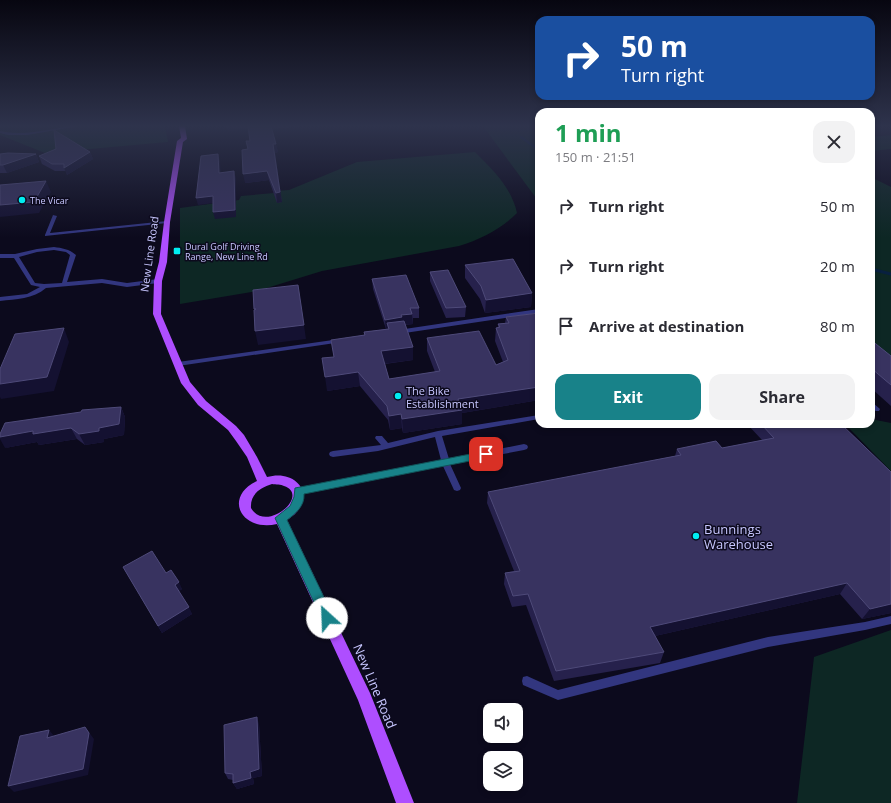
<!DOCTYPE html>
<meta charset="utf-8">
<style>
body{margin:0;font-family:"Open Sans",sans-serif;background:#f2f2f3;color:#2b2b33;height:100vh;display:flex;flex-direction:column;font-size:15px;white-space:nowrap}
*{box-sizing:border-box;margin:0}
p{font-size:13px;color:#7c7c81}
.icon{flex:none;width:22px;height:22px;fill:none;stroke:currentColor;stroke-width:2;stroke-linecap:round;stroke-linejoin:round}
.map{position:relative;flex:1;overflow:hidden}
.panel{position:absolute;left:535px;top:108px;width:340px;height:320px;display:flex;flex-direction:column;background:#fff;border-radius:12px;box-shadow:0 2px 6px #0003}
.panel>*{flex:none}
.guide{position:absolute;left:535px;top:16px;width:340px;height:84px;border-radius:12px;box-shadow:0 2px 6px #0003;background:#1a4fa0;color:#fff;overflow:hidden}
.buttons{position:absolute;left:483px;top:703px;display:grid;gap:8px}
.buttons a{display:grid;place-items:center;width:40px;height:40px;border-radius:8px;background:#fff;box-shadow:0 2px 6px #0003;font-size:20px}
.pin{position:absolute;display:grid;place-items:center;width:34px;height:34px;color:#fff;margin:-17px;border-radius:8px;box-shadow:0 2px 6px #0006}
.me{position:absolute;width:44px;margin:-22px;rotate:335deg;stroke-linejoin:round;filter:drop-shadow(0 0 3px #0008)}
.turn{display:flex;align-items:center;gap:14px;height:84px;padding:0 20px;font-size:18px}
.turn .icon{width:52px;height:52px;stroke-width:2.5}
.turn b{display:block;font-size:28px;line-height:34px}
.round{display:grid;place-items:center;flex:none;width:42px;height:42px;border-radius:12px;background:#f2f2f3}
.headline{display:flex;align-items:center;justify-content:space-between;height:68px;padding:0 20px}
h1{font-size:24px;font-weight:700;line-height:30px;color:#1e9e55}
.cta{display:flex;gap:8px;margin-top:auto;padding:8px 20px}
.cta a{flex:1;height:46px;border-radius:12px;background:#188289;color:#fff;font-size:16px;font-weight:700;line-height:46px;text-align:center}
.cta a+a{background:#f2f2f3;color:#2b2b33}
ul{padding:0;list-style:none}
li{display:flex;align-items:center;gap:12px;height:60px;padding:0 20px}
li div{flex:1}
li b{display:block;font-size:15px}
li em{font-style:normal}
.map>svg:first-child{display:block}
.green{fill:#0d2724}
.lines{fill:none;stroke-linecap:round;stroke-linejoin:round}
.stream-far1{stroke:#08203f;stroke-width:2.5}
.stream{stroke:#08203f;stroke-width:3}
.service{fill:#32367f;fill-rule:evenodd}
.primary{fill:#ae4eff;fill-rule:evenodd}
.wall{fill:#26214c}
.shaded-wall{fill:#141131}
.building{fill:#383360;stroke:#4e4a79}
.route{fill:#188289;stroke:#105459}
.poi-dot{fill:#00edf2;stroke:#0c0a1d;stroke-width:1.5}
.labels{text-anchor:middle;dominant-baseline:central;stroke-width:3;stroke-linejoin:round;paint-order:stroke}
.far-poi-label{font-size:9px;fill:#c8c7ff;stroke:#0c0a1d;text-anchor:start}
.street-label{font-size:11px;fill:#c8c7ff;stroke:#0c0a1d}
.poi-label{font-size:11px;fill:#c8c7ff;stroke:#0c0a1d;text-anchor:start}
.near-poi-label{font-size:13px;fill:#c8c7ff;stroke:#0c0a1d;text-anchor:start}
.near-street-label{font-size:13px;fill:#c8c7ff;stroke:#0c0a1d}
</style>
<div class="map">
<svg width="891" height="803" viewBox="0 0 891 803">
<rect width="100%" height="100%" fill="#0c0a1d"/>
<!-- green -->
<path class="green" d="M0,126h165l3,16 -123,11 -45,-18z
M483,126h56v76z
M891,135v14l-20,2v-14z
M475,152c17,17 37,36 42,61 -16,16 -36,26 -58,33l-137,25 -65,20 -77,13v-96l59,-8 2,-4 33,-3 1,-2 14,-1 68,-28z
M871,177l20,10v180l-20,-16z
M871,419l20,4v48l-46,-47h26z
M891,630v173h-94l17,-146z"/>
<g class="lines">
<!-- stream-far1 -->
<path class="stream-far1" d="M521,137l18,13"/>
<!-- stream -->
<path class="stream" d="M871,269l20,5"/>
<!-- service -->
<path class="service" d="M70,126h9l-52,9h-19l-8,-2v-2c23,5 47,-1 70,-5z
M53,215l4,1 -7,17 117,-12 2,1 -2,1 -122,13v-1z
M54,247c8,1 15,2 22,8l-9,27 35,-3 25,4 31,-4 3,2 -3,2 -31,4 -25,-4 -56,5c-13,11 -30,11 -46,13v-4l27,-3 13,-7 -9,-2 -17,-27h-14v-4h15l22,-5zM54,250l12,2 4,3 -8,28 -18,1 -9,-1 -16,-26 18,-5z
M539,309v4l-141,21 -3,-2 3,-2z
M340,339l2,1 1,1 -1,1 -164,24 -3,-2 3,-2z
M871,403h2l7,6 -1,2h-3l-5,-2z
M539,415v4l-97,17 7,23 75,-15 3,1 1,2 -1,2 -3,1 -74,14 11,24 -1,2 -3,1 -3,-1 -11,-24 -144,28 -3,-1 -1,-2 1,-2 3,-1 142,-28 -6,-23 -57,14 -45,6 -3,-1 -1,-2 1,-2 3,-1 48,-6 -6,-7 1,-2h6l6,7 50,-12z
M891,616v8l-26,6 -97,17 -210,53 -35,-15 -1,-4 1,-4 4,-1 31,14 210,-53 97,-15z"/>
<!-- primary -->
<path class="primary" d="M179,126h6l2,13 -4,3 -13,80 -3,40 -5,19 -1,33 29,68 16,19 30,25 8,9 13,22 10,20c31,-9 53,22 20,43l83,173 44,110h-18l-38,-103 -81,-176c-36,8 -54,-27 -20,-43l-10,-24 -11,-16 -8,-11 -30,-25 -17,-22 -28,-69 1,-33 5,-19 5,-40 13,-81 4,-3zM272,484c4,1 9,0 12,2 27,9 -18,48 -33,22 -1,-14 9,-20 21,-24z"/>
</g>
<!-- wall -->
<path class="wall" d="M226,126h77l-32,3 7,23 -3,1 7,49 -5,1 -8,-23 -24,3 3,-34 2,-8 -2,-12 -19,2z
M90,152l3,7 -26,16 -1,-4h-11l-13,-7 -3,-8z
M0,154h36l3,8 -32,11h-7z
M465,265l67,28 -1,14 -46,6 -5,-14 -15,-21z
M430,272l36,35 -1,10 -19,1 -16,-37z
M372,279l47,29v10h-6v6l-8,1 8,35 -28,4 4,15 46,-7 -8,-21v-13l69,27 7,-3 -8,-21 1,-13h2v-4l7,-1 1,-6 33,-4v87l-77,13v11l-59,9 -1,-5 -12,2 -2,-10 -28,-34 -33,5 7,-34 -3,-17 33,-5v-3l22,-3 -13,-40z
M871,340l20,16v50l-20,-18z
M121,407l4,10 -1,18 -20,4v3l-19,3 -8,-6 -38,6 -2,-3 -32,6z
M747,424h94l50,189 -29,6 -22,-25 -185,42 9,16 -4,11 -106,18 -28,-76 -14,2 -8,-23 1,-11 9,-2 -27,-68 1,-11 187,-36 2,-7 45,-1 40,-8z
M123,567l43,6 16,16 -3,2 13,23 -30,19 -35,-59z
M259,724l3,52 -9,2 1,6 -17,5 -4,-6v-3l-5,-1 -3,-6z"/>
<!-- shaded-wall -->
<path class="shaded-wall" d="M228,126h20l1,3 -20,2z
M270,126h33l-33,3z
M273,144h3l2,8 -3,1 7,49 -5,1 -1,-10z
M90,152l3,7 -26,16 -3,-7z
M36,154l3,8 -32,11 -4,-8z
M218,154l2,7 1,19 -2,-7z
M234,171l2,7v39l-21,2 -2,-7z
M267,171l2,9 -24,3 -2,-9z
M46,181l5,11 -12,21 -39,4v-12z
M213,196l2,7 -17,2 -2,-7z
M532,293l-1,14 -46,6 1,-13z
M300,298l6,41 -48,6 -3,-14z
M412,314l1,10 -11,1 -15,-2 1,7h-2l-1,-10 16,-5z
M64,328l5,14 -15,49 -53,8 -1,-2v-13z
M413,347v13l-31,4 -1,-13z
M358,372l2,14 -33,5 -2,-14z
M539,387v13l-77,13v11l-59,9 -1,-14 56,-20z
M121,407l4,10 -1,18 -20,4v3l-19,3 -6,-11 20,-6z
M401,414l1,14 -12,2 -1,-14z
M71,428l6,11 -38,6 -2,-3 -32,6 -5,-9v-2l33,-6z
M179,582l3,7 -4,3 -3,-7z
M847,583l-7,11 -194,44 4,-11z
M891,604v9l-29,6 8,-10z
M189,607l3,7 -30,19 -4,-7z
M257,717l2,7 3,52 -9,2 1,6 -17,5 -4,-6 17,-11z
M85,727l9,12 -6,36 -74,17 -6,-6z
M49,730l6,7 -8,1z"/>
<!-- building -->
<path class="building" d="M248,126h23l5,18h-3l7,48 -4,1 -9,-22 -24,3 -1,-24 6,-1 -2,-8h4z
M54,130l36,22 -26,16v-4h-12l-13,-8 17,-7z
M8,153l28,1 -33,11h-3v-11z
M218,154l1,19 15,-2 1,39 -22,2v-16l-17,2 5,-42z
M46,181l-12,21 -34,3v-20z
M513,259l19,34 -46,7 -5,-14 -16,-21z
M448,270l18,37 -20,1 -16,-36z
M406,275l13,33h-9l2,6 -11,1 1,2 -17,3 -13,-41z
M298,285l6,40 -49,6 -1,-21 2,-1h-2l-1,-19z
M539,313v74l-81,12 4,11 -60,9 -1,-5 -12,2 -2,-10 -29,-34 -33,5 -3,-19 12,-1 -3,-17 34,-5 -1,-3 25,-3 -2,-6 17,-2 9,26 -32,4 8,28 51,-8 -13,-33 52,-7 17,34 12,-5 -12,-32 4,-1 -2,-3 11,-1 -3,-6z
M64,328l-17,49 -47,7v-15l15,-35z
M871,340l20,16v29l-20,-17z
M121,407l-2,17 -20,4v3l-20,3 -8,-6 -38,6v-3l-33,6v-3l5,-11 76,-11 1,-2z
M761,424h80l50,48v132l-21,5 -23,-26 -197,44 14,25 -108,19 -28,-77 -15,2 -8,-23 15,-2 -32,-79 193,-37 -4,-6 39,-8 6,7 52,-10z
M152,551l14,22 5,-3 8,12 -4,3 14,22 -31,19 -35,-59z
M257,717l2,52 -9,3 1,6 -18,5v-9l-8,-1 -1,-48z
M85,727l4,6 -6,36 -75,17 12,-50 29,-6 -2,8z"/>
<!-- sky -->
<linearGradient id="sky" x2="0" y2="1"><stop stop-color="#070610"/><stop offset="0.53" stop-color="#2e334c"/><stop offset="1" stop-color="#2e334c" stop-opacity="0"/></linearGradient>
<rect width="891" height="238" fill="url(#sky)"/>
<!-- route -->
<path class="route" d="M486,451l4,1 1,2 -1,3 -186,37c1,12 -9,20 -17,26l47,98 -2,4 -5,2 -4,-2 -48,-104 15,-12 4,-9 1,-9z"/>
<!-- markers -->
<g class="poi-dot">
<circle cx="22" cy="200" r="4"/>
<rect x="173" y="247" width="8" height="8" rx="2"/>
<circle cx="398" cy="396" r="4"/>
<circle cx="696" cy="536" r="4"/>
</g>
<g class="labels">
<!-- far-poi labels -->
<g class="far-poi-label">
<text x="30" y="200">The Vicar</text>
<text x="185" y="246">Dural Golf Driving<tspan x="185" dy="10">Range, New Line Rd</tspan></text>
</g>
<!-- street labels -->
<g class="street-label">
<text transform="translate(149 254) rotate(-82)">New Line Road</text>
</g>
<!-- poi labels -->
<g class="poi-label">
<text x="406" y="390">The Bike<tspan x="406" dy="13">Establishment</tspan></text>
</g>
<!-- near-poi labels -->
<g class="near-poi-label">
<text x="704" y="529">Bunnings<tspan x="704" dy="15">Warehouse</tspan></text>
</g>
<!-- near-street labels -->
<g class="near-street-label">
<text transform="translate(375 686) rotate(67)">New Line Road</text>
</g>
</g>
</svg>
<div class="buttons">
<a><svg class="icon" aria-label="sound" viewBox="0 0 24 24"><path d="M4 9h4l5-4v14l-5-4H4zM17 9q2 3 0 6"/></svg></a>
<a><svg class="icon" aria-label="layers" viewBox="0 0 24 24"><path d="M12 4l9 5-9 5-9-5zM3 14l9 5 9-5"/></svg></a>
</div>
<div class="pin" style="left:486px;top:454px;background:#d93025"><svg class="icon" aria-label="arrive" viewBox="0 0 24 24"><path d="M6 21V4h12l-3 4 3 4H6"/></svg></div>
<svg class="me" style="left:327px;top:618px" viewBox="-20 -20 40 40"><circle r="19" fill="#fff"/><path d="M0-13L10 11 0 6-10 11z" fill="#188289"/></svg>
<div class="guide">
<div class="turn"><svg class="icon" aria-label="right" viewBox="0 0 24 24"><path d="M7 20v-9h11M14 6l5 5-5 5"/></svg><div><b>50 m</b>Turn right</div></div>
</div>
<section class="panel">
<div class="headline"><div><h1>1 min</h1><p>150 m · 21:51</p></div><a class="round"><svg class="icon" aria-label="close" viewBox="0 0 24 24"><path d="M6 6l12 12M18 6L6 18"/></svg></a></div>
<ul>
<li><svg class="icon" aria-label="right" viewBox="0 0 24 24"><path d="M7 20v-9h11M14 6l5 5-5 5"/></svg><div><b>Turn right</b></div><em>50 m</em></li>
<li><svg class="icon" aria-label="right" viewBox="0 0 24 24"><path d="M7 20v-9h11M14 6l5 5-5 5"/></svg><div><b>Turn right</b></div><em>20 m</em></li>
<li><svg class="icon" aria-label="arrive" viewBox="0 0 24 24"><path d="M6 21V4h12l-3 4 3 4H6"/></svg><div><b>Arrive at destination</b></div><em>80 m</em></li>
</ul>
<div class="cta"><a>Exit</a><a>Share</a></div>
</section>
</div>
